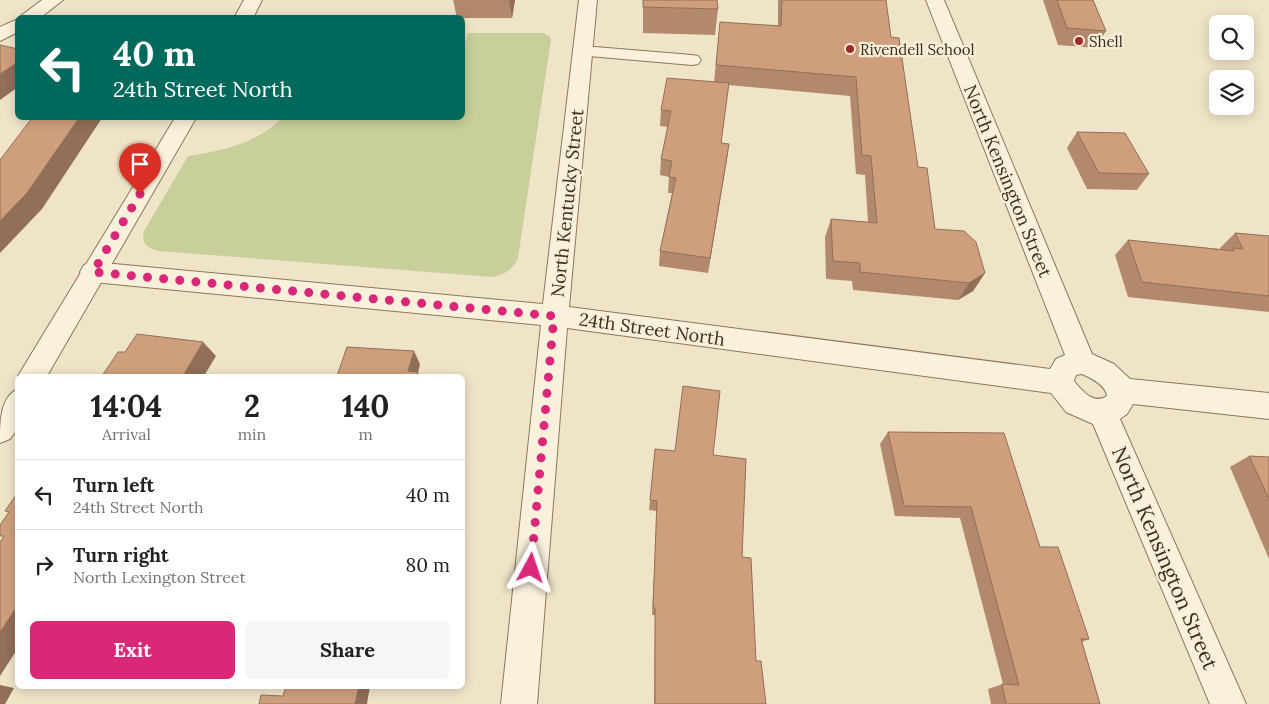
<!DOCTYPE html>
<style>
body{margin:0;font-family:Lora,serif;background:#f6f6f6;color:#222;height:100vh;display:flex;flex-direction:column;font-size:19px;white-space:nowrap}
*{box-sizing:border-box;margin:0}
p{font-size:16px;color:#767676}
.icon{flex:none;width:28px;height:28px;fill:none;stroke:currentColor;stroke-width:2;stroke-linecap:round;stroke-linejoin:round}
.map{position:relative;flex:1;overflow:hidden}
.side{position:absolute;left:15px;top:374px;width:450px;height:315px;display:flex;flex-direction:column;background:#fff;border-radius:8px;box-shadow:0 2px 12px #0003}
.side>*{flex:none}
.banner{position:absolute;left:15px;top:15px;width:450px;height:105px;border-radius:8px;box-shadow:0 2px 12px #0003;background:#00695c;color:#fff;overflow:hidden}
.fabs{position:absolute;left:1209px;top:15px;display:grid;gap:10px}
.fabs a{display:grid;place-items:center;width:45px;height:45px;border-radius:8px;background:#fff;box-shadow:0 2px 12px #0003;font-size:25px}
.pin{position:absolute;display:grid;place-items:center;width:42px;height:42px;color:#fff;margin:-51px -21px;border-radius:50% 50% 50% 0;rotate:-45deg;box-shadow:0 0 5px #0007}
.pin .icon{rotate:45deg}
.me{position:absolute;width:55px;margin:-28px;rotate:5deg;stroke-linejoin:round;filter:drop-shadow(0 0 4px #0008)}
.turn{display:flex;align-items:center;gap:18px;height:105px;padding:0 15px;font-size:22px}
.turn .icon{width:65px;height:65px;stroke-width:2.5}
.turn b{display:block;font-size:35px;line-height:42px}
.eta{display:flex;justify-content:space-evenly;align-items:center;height:85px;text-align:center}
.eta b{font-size:30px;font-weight:800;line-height:35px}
.button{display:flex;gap:10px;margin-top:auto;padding:10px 15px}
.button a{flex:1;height:58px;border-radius:8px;background:#db2777;color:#fff;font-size:20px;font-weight:800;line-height:58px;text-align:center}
.button a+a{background:#f6f6f6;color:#222}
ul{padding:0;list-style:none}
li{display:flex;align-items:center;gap:15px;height:70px;padding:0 15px;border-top:1px solid #e0e0e0}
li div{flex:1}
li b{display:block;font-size:19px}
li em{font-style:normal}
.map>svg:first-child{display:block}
.green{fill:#c9cf9b}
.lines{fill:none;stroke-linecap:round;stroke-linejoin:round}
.service-casing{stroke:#8d765c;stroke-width:2}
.minor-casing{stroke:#8d765c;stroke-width:2}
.tertiary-casing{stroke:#8d765c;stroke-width:2}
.service{fill:#faf1dc;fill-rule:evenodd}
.minor{fill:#faf1dc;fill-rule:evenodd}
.tertiary{fill:#faf1dc;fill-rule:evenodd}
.wall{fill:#b2896c}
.shaded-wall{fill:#916f58}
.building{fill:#cf9f7d;stroke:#916f58}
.route{stroke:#db2777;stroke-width:9;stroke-dasharray:0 16.2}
.poi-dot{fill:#9e2a2b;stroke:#f7eed8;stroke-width:2}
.labels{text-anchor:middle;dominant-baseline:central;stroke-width:4.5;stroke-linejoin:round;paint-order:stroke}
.far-poi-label{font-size:15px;fill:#3d2e20;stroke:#f7eed8;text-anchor:start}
.street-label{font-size:18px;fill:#3d2e20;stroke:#f7eed8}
.near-street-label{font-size:21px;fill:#3d2e20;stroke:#f7eed8}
</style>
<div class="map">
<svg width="1269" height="704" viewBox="0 0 1269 704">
<rect width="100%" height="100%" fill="#f0e4c8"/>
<!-- green -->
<path class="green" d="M468,33h75l6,3 2,3 -33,219c-6,12 -12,16 -25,19l-335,-26c-11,-3 -17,-8 -14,-20l44,-75c35,-5 69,-13 94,-38h180l1,-68z"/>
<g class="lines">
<!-- service casing -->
<g class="service-casing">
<path id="service" d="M583,46l109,9 6,1 3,4 -3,4 -6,1 -115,-10 -2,-4 2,-4z"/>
</g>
<!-- minor casing -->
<g class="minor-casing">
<path id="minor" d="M42,0h21l-23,18h-22z
M579,0h18l-28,307 481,62 6,-10 9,-4 -139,-355h18l148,354 22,10 16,15 139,14v26l-136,-15 -6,10 -7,5 126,285h-36l-117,-280 -27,-12 -15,-19 -484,-65 -30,376h-36l40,-379 -448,-43 -9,-3 -4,-7 4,-7 9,-3 450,42zM1082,374c9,4 24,11 25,22 -13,9 -25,-5 -33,-15l2,-6z
M18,19v13l-18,9v-14z"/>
</g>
<!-- tertiary casing -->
<g class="tertiary-casing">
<path id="tertiary" d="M244,0h18l-9,18h-19z
M175,118h21l-149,258h-29z
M18,389v39l-8,11 -10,4c0,-21 0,-46 18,-54z"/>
</g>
<!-- service -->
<use href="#service" class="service"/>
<!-- minor -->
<use href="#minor" class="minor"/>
<!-- tertiary -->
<use href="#tertiary" class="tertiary"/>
</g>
<!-- wall -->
<path class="wall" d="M453,0h62l-3,18h-55z
M778,0h108l5,37 27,130 17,62 50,44 -12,18 -15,9 -105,-10 -1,-9 -26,-2 -1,-42 6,-18 37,3 -3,-47 -9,-1 -6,-78 -122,-11 -7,58 8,1 -21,129 -49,-7 1,-15 12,-58h-4l1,-16 -9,-2 1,-16 7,-32 -8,-1 1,-16 53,-28 6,-60 58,4z
M1043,0h50l13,31 -10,17 -38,-3z
M643,7l75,2 -3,26 -72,-2z
M1077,132l72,42 -12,16 -50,-1 -20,-41z
M1235,233l34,3v76l-141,-15 -13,-42 13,-15 92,9v-1z
M888,432l152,115 49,92 -7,3 18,62h-109l-3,-15 15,-5 -43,-166 -65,-2 -15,-72z
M713,455l29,102 14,104 10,43h-112l1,-89h-3l5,-104 -8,-1 1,-10z
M1249,456l20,1v102l-39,-92z"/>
<!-- shaded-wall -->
<path class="shaded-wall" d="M509,0h6l-3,18z
M18,62v25l-18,13v-26z
M79,118h23l-60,91 -42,44v-32z
M729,144l-2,15 -19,114 2,-15z
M985,273l-12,18 -15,9 11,-17z
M203,342l13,14 -12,20h-21z
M414,351l6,13 -2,9 2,3h-10l-2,-5z
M18,605v43l-18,28v-44z
M0,685l14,3 -9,16h-5z
M359,686h11l-3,18h-12z"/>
<!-- building -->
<path class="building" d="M643,0h74l1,9 -75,-2z
M782,0h104l5,37 8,1 19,129 9,1 8,61 29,2 12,11 9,31 -16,10 -109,-11v-9l-27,-2 -2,-42 46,4 -6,-67 -9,-1 -6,-78 -140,-12 4,-43 61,4z
M1057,0h36l13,31 -39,-3z
M0,45l18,4v13l-18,12z
M667,78l62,5 -8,60 8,1 -19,114 -50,-7 16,-73 -7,-1 3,-16 -11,-2 10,-48 -10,-1z
M32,118h47l-52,75 -27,28v-61z
M1077,132l48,1 24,41 -50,-1z
M1235,233l34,3v60l-127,-14 -14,-42 106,11 -1,-3 10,1z
M137,334l66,8 -20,34h-81l16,-24h7z
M347,347l67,4 -6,20 10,1 -2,4h-79z
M683,386l37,5 -7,64 33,4 -4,98 9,1 5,103h5l5,43h-111v-96l-2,-1 4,-106 -7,-1 5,-51 20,2z
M888,432l116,1 36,114h18l31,92h-8l19,65h-94l-4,-20 17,1 -48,-178 -67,-1z
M1249,456l20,1v42z
M18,492v113l-18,27v-90l4,-6h-4v-11l9,-13 -4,-1z
M286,686h73l-4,18h-96l2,-9 22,1z"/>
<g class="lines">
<!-- route -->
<path class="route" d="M140,194l-47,78 461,44 -23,252"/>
</g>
<!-- markers -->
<g class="poi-dot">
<circle cx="1079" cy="41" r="5"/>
<circle cx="850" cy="49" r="5"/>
</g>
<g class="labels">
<!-- far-poi labels -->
<g class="far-poi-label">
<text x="1089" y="41">Shell</text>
<text x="860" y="49">Rivendell School</text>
</g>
<!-- street labels -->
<g class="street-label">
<text transform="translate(1008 181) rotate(68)">North Kensington Street</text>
<text transform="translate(567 203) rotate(-84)">North Kentucky Street</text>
<text transform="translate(652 329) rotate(8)">24th Street North</text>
</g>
<!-- near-street labels -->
<g class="near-street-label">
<text transform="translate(1165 558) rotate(67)">North Kensington Street</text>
</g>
</g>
</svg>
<div class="fabs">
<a><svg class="icon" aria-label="search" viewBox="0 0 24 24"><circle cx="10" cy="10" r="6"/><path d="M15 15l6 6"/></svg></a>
<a><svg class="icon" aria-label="layers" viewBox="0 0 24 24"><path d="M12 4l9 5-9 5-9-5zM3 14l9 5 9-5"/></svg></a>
</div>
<div class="pin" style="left:140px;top:194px;background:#d93025"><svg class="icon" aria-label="arrive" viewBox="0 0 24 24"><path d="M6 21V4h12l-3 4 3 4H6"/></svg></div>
<svg class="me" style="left:531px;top:568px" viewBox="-20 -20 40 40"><path d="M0-17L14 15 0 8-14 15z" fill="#db2777" stroke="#fff" stroke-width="4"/></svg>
<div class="banner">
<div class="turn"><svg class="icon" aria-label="left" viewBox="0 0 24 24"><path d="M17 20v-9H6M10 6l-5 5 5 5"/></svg><div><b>40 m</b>24th Street North</div></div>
</div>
<section class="side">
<div class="eta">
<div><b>14:04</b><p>Arrival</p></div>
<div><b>2</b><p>min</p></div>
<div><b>140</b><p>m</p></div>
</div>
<ul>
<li><svg class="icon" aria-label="left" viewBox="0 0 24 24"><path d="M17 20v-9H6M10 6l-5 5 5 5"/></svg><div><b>Turn left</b><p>24th Street North</p></div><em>40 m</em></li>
<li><svg class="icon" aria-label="right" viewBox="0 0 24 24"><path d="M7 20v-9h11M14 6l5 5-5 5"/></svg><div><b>Turn right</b><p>North Lexington Street</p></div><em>80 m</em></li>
</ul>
<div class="button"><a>Exit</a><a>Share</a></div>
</section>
</div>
